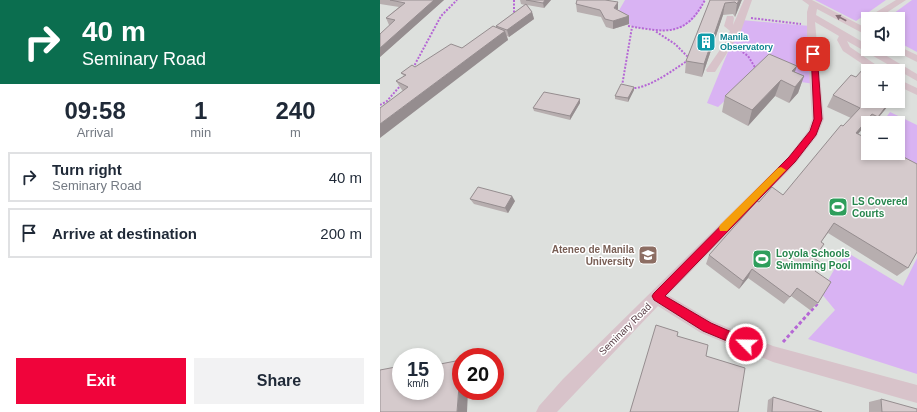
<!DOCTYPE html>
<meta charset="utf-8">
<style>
body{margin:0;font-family:Helvetica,sans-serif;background:#f2f2f3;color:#1f2937;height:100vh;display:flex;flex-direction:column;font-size:15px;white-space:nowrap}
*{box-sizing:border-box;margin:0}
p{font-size:13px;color:#747a83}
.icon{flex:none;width:22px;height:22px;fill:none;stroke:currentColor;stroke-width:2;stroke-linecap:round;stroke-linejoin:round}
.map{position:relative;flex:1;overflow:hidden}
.drawer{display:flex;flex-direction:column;background:#fff;width:380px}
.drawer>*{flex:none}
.hud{background:#0b6e4f;color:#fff;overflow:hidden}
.buttons{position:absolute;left:481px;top:12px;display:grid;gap:8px}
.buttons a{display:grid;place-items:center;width:44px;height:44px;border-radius:0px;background:#fff;box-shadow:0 2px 6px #0003;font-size:20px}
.speed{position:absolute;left:12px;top:348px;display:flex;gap:8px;font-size:20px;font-weight:700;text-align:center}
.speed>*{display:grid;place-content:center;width:52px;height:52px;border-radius:50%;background:#fff;box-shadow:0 2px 6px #0003;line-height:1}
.speed small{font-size:10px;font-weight:400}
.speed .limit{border:6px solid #d22;background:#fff;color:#111}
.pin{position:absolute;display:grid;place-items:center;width:34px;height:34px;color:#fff;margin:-17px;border-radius:8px;box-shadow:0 2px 6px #0006}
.me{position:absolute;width:44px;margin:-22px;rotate:293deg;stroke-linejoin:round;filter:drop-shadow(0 0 3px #0008)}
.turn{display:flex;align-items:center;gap:14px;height:84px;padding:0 16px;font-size:18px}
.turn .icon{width:52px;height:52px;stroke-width:2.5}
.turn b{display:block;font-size:28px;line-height:34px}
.eta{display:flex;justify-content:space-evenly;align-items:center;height:68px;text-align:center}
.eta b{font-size:24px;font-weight:700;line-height:28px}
.action{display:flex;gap:8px;margin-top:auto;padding:8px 16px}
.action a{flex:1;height:46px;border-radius:0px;background:#f0043b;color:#fff;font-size:16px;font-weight:700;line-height:46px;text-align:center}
.action a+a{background:#f2f2f3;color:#1f2937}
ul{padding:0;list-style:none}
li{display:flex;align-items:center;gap:12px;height:50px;margin:0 8px 6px;padding:0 8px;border:2px solid #e0e1e3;border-radius:0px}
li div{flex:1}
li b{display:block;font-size:15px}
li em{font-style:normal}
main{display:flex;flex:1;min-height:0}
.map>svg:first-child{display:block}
.education{fill:#dde0dd;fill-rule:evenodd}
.green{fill:#d9b3f3}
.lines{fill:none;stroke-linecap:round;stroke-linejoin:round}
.path-far1{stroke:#b567d5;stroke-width:2;stroke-dasharray:2 1.5;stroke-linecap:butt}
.path{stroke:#b567d5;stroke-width:3;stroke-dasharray:3.5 2.5;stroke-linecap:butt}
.minor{fill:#d8c3ca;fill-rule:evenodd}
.wall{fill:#b7aeaf}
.shaded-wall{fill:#958d8f}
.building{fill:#d5cacc;stroke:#958d8f}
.oneway{fill:#876f77}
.route{fill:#f0043b;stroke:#9c0326}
.slow{fill:#f59e0b}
.labels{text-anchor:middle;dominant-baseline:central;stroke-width:3;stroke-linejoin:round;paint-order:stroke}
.far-culture-label{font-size:9px;font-weight:bold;fill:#0d838f;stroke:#fff;text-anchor:start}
.leisure-label{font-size:10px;font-weight:bold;fill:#27864d;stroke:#fff;text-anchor:start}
.education-label{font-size:10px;font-weight:bold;fill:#785e54;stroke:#fff;text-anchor:end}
.street-label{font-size:10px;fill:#5b424a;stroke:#fff}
</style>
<main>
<section class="drawer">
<div class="hud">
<div class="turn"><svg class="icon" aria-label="right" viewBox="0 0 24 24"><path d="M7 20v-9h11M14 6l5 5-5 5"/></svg><div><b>40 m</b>Seminary Road</div></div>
</div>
<div class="eta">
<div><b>09:58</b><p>Arrival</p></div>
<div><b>1</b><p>min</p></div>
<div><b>240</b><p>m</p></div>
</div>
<ul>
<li><svg class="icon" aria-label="right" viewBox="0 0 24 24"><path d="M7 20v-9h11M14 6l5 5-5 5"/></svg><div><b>Turn right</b><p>Seminary Road</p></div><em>40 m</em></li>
<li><svg class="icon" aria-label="arrive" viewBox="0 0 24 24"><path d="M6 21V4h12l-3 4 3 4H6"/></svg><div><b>Arrive at destination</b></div><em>200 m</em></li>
</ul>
<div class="action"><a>Exit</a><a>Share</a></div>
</section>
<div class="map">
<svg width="537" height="412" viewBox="0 0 537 412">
<rect width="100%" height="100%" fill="#ebefec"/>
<!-- education -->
<path class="education" d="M0,0h537v412h-537zM488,19h30v30h-30zM488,71h30v30h-30zM488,123h30v30h-30zM21,357h34v34h-34zM81,357h34v34h-34z"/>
<!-- green -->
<path class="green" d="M245,0h80c-12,28 -29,34 -58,29 -5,-1 -12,-1 -15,-3 -5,-3 -10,-8 -15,-12z
M435,0h71l-30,21z
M532,0h5v52l-19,-10v-23h-12z
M361,20l69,6 5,58 -21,-3 -33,-14 -43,40 -11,-4z
M510,112l27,13v46l-34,-18h15v-30h-16z
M468,253l55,33 14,-28v116l-109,-35 27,-29 -14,-17 14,-25z"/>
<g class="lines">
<!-- path-far1 -->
<path class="path-far1" d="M134,0v13
M371,18l50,6
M248,26c37,6 57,12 77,-26
M357,48l11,8 8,13
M33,68l28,-52 16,-16
M242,86l10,-59
M251,88c16,2 45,-20 59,-29l-15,-15 -20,-13
M0,105l7,-4 14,-16"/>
<!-- path -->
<path class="path" d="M403,342l35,-39 -2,-2"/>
<!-- minor -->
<path class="minor" d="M364,0h8l-11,31 -26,41h-8l-1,-2 18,-26 6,-13 -6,-5 3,-10h6l1,2 -1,7z
M422,0h10l56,29v7l-51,-27 -1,6 52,30v4h7l42,25v7l-70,-40 3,6 35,24h-12l-30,-20 -6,-11 2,-4 -24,-14 9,97 -7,17 -21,27 -128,132 44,26 61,25 144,39v18l-144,-41 -72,-29 -43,-27 -101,106h-21l3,-6 24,-27 225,-222 20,-26 4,-12 -5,-78v-29l2,-7z
M516,0h10l-29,19h-9v2l-1,-2 1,-2z
M518,46l19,9v7l-22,-11 -2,-2h5z
M518,79l19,9v7l-19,-9z"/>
</g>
<!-- wall -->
<path class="wall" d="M0,0h64l-64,57 10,-32h-1l-3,-7 13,-11 -19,-3z
M140,0h31l-7,8 -17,-3 5,7 2,7 -25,18 -2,-1 1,4 -105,51 -1,-1 -6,-9 8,-5 -3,-3 61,-25 34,-21v-1l29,-21 -4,-1z
M330,0l31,2 -6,15 -2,-3 -10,1 -21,62 -17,-4 1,-12z
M196,4l42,6 11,6v8l-16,5 -7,-2 -5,-10 -24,-5z
M415,72l9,4 -6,17 -9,10 -14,-7 -27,30 -26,-14 3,-16z
M254,87v3l-6,12 -13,-3v-3z
M453,95l59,6 -18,22h-6v4l-3,-1 -7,8 50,134 -11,8 -69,-43 -7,9 -7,16 4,45 -8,7 -19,-14 -7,8 -36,-26 -9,11 -33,-25 3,-9 50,-53 24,-7 68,-77 -24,-11z
M200,99v4l-10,17 -36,-9 -1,-3z
M90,199l45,2 -7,12 -34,-9z
M393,397l49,15h-55l1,-12z
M501,399l36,13h-48v-10z"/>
<!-- shaded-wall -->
<path class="shaded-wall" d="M54,0h10l-64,57v-9z
M165,0h6l-7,8 -1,-5z
M359,0h3l-1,2 -6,15 2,-13z
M238,2v8l-4,-2z
M345,3l-2,12 -21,62 2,-13z
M152,12l2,7 -25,18 -2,-7z
M249,16v8l-16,5v-8z
M125,31l3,9 -128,98v-14z
M417,66l-6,17 1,-12z
M424,76l-6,17 -9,10 6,-16z
M401,80l-6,16 -27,30 4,-16z
M254,87v3l-6,12v-4z
M200,99v4l-10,17v-4z
M510,101h2l-18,22 4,-6z
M492,114l-7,12 -16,18 7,-11z
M132,196l3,5 -7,12 -3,-5z
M372,269l-4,9 -9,11 4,-8z
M81,366v25h7l-1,21h-10z"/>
<!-- building -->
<path class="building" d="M10,0h44l-54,48v-14l15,-14 -9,-2 19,-15z
M146,0h19l-2,3z
M197,0h28l13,2 -4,6 15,8 -16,5 -8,-2 -5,-9 -24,-6z
M330,0h29l-2,4 -2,-2 -10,1 -21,61 -18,-3z
M146,4l6,8 -25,18 -11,-4z
M113,26l12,5 -125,93v-16l28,-21 -12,-6 10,-6 -5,-2 11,-8 3,2 36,-23 11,4z
M389,54l28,12 -5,5 12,5 -9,11 -14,-7 -29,30 -27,-14z
M483,69l5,2v30h22l-12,16 -6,-3 -16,19 12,6v14h28l21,11v88l-9,16 -74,-45 -13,19 3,2 -10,14 7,5 -6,8 16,11 -13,21 -21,-15 -7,9 -38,-28 -9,12 -34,-26 48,-54 2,1 13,-15 11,8 58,-70 2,1 17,-18 -27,-13 18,-20 5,2z
M241,84l13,3 -6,11 -13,-2z
M518,85l4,1 -4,5z
M164,92l36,7 -10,17 -37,-8z
M98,187l34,9 -7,12 -35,-9z
M276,325l22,7 -1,4 31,9 -2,11 39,12 -7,44h-108z
M81,360l-4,52h-77v-42l21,-4v25h34v-26z
M393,397l49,15h-50z
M501,399l36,10v3h-35z"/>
<!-- one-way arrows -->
<defs><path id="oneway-solid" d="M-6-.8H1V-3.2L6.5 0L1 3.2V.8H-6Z"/></defs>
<use class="oneway" href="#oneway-solid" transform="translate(461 18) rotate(-152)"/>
<!-- route -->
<path class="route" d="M431,52l6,2 5,65 -6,16 -21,27 -130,134 46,27 39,17 2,4 -2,3 -4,2 -43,-18 -49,-31 -2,-4 2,-3 135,-136 21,-26 4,-12z"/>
<!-- slow -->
<path class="slow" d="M401,167l5,3 -2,2 -57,59h-7l-1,-3 1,-3 58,-57z"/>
<!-- icons -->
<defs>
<g id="building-square" transform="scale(1)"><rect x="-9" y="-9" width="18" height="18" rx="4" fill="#0f9aa8" stroke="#fff"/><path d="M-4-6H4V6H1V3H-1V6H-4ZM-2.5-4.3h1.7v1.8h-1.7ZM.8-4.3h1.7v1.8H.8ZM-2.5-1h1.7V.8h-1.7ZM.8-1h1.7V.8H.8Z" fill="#fff"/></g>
<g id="stadium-square" transform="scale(1)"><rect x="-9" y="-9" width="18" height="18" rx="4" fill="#2e9e5b" stroke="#fff"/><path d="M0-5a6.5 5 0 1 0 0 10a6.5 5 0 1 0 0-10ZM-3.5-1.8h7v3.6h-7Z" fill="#fff"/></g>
<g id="university-square" transform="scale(1)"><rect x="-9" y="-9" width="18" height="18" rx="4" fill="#8d6e63" stroke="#fff"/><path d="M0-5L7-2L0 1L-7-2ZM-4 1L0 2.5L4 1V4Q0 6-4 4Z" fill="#fff"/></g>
</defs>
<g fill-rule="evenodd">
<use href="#building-square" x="326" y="42"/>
<use href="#stadium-square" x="458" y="207"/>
<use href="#university-square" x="268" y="255"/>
<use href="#stadium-square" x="382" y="259"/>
</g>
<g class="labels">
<!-- far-culture labels -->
<g class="far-culture-label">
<text x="340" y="37">Manila<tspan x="340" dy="10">Observatory</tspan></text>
</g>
<!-- leisure labels -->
<g class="leisure-label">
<text x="472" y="201">LS Covered<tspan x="472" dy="12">Courts</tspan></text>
<text x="396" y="253">Loyola Schools<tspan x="396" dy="12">Swimming Pool</tspan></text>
</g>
<!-- education labels -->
<g class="education-label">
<text x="254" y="249">Ateneo de Manila<tspan x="254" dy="12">University</tspan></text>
</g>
<!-- street labels -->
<g class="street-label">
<text transform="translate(245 329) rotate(-45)">Seminary Road</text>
</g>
</g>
</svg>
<div class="buttons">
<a><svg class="icon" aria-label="sound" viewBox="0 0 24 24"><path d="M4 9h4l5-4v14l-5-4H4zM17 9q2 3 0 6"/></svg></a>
<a>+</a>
<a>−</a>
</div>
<div class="speed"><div>15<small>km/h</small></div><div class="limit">20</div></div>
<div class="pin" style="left:433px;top:54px;background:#d93025"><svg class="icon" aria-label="arrive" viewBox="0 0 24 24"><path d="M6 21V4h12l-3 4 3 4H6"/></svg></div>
<svg class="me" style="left:366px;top:344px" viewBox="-20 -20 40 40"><circle r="17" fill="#f0043b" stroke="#fff" stroke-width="3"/><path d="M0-11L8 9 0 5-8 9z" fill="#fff"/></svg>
</div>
</main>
